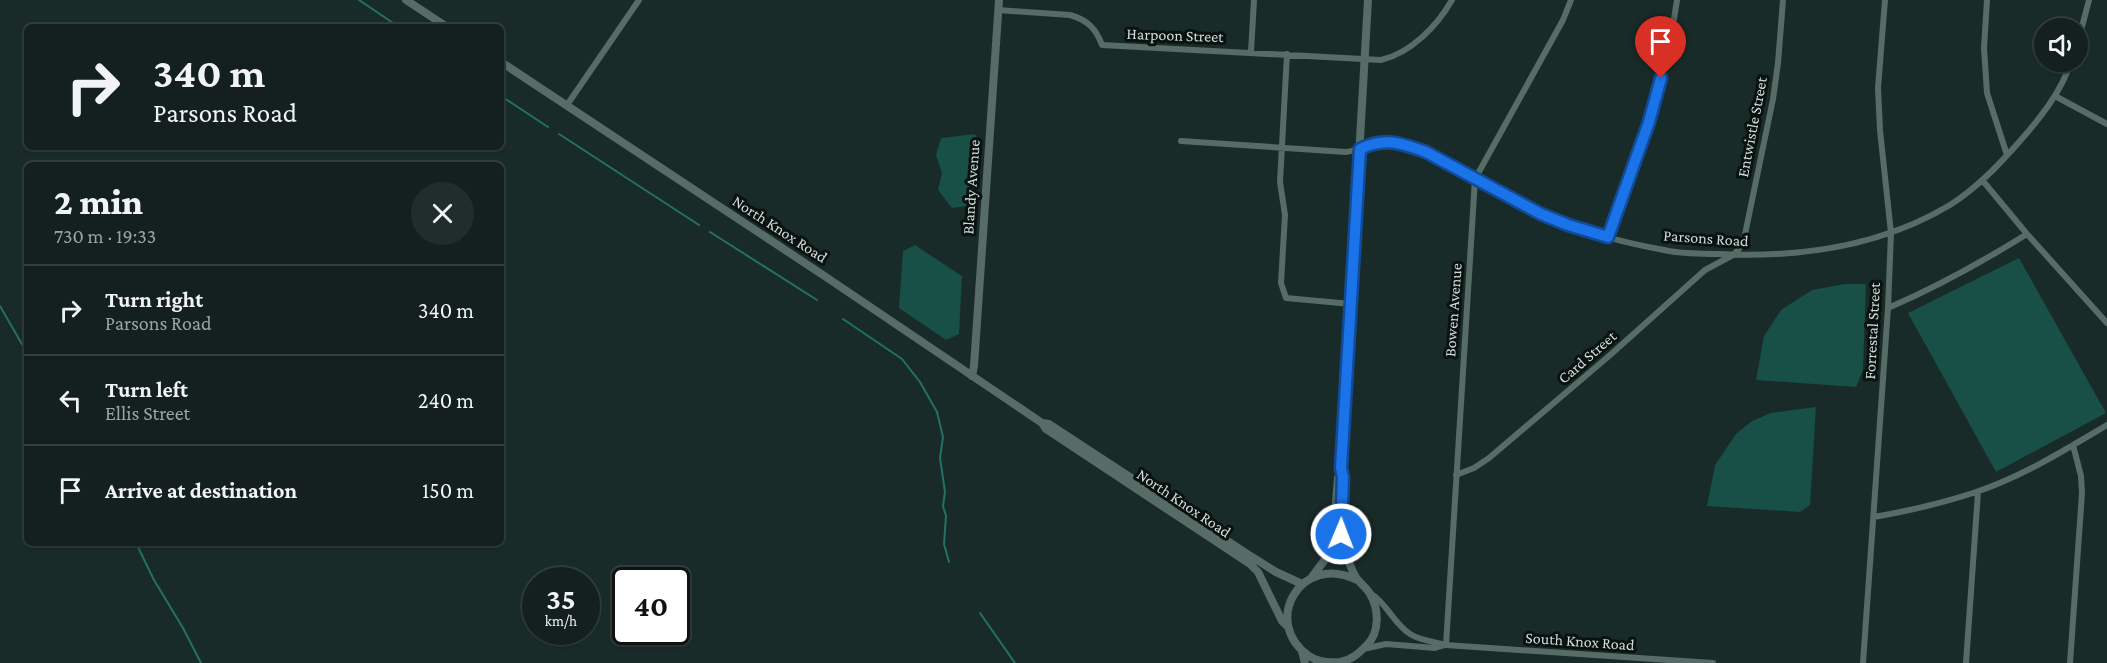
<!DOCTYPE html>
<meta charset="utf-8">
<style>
body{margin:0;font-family:"Crimson Pro",serif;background:#202d2b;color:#f1f3f6;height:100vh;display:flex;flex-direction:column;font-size:22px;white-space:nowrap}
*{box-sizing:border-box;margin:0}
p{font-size:20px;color:#9da3a4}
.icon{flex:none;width:33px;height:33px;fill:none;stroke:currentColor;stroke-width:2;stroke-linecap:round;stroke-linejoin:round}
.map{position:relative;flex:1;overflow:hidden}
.drawer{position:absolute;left:24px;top:162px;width:480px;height:384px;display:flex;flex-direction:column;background:#13201e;border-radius:9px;box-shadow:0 2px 4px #0004,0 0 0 2px #323e3c}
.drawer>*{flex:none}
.hud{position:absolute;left:24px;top:24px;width:480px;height:126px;border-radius:9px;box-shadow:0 2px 4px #0004,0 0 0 2px #323e3c;background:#13201e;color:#f1f3f6;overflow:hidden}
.fabs{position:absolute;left:2034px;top:18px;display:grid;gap:12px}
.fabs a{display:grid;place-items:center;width:54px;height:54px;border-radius:50%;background:#13201e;box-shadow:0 2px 4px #0004,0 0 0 2px #323e3c;font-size:30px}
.speed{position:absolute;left:522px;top:567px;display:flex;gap:12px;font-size:30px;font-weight:700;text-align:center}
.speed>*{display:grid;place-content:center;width:78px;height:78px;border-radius:50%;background:#13201e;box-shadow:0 2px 4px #0004,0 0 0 2px #323e3c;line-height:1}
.speed small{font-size:15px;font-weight:400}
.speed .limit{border:3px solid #111;border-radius:9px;background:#fff;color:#111}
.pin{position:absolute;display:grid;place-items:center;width:51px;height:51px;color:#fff;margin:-62px -26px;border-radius:50% 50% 50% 0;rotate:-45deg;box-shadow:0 0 6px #0007}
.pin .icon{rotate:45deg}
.me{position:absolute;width:66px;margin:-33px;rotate:1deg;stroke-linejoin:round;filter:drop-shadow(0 0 4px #0008)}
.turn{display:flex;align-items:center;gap:21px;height:126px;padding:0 30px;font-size:27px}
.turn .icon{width:78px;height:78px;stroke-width:2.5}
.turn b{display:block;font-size:42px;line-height:51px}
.round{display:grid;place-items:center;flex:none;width:63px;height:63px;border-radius:32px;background:#202d2b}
.head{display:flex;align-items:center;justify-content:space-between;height:102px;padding:0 30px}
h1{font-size:36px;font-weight:800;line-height:45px}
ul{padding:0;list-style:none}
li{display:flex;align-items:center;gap:18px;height:90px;padding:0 30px;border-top:2px solid #323e3c}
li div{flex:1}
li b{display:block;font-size:22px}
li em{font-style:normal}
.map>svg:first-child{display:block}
.green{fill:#184f46}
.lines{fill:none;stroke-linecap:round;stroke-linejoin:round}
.stream{stroke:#227164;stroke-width:2}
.street{stroke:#576b67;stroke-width:6}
.secondary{stroke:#576b67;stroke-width:8}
.route-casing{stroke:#114b97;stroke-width:15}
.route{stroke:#1a73e8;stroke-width:10}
.labels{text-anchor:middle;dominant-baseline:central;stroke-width:6;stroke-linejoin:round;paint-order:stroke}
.street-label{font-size:16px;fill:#d1dcd9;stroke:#0a1210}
</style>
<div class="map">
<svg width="2107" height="663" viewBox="0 0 2107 663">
<rect width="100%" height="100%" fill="#192b28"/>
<!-- green -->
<path class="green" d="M975,134l5,8 -4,63 -24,3 -14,-18 4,-17 -6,-18 5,-17z
M915,245l47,31 -3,58 -13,6 -47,-32 4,-57z
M2019,258l87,155 -110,59 -88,-159z
M1845,284h21l-3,86 -7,17 -100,-7 8,-44 17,-26 31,-20z
M1816,407l-6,98 -10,7 -93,-6 8,-41 21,-31 16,-13 19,-8z"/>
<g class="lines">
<!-- stream -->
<path class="stream" d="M359,0l40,27
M501,96l47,31
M559,134l140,91
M710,232l107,68
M0,306l27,47
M843,319l59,40 18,23 17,30 6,25 -3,21 5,34 -2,14 3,10 -2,28 5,18
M136,543l18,37 29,48 18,35
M980,613l35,50"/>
<!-- street -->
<path class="street" d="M1987,0l-3,48 3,45 20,62
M998,10l72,5c18,5 26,14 32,30l279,15c30,-7 56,-34 71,-60
M2078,42l11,-42
M1251,52l3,-52
M1287,54l-7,128 5,33 -4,68 5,15 65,6
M2055,96l52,28
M567,105l72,-105
M1181,141l165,11c10,-1 18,-6 28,-9 17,-5 36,3 52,9 46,25 92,55 141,72 31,12 64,20 97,26 17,4 36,4 54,4 79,4 162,-7 232,-49 27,-17 49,-40 70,-64 21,-24 41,-49 51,-79
M1983,181l44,53 80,89
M1608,237c27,-78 58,-155 69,-237
M1888,308c49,-21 94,-46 139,-74
M1456,475l18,-7 15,-10 120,-102 96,-86 28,-15 6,-6 5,-10 29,-140 5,-36 5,-63
M1874,517c34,-6 69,-14 102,-25 47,-16 89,-42 131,-67
M1370,593c17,10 23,30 40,41 11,7 23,7 36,11l267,18
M1446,645l29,-466 88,-159 8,-20
M1363,649l23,-5 49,4 10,-3
M1863,663l25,-355 3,-75 -11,-103 -2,-42 7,-88
M1966,663l12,-171
M2070,663l12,-170 -1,-17 -8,-31"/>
<!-- secondary -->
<path class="secondary" d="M406,0l41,27
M501,62l325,215 216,146 4,6 204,135 8,8 24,49 6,6
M972,376l2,-10 25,-366
M1042,423l7,1 200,131 27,17 26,12
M1342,510c-1,10 -2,22 0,32 3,9 10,32 16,38 4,5 9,8 12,14 9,15 10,38 -3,51 -8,8 -15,15 -27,17 -10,1 -22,0 -31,-6 -48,-33 -9,-104 48,-76
M1312,577l20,-27 6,-72 3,-10 27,-468
M1302,651l3,12"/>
</g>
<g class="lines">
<!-- route casing -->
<g class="route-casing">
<path id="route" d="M1341,534l2,-57 -2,-9 19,-319c25,-12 41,-6 66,3l115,62 27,11 40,12 41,-115 12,-44"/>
</g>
<!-- route -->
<use href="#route" class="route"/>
</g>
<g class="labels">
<!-- street labels -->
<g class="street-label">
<text transform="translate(1175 35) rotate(2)">Harpoon Street</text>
<text transform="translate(1752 127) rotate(-79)">Entwistle Street</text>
<text transform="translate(971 187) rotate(-86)">Blandy Avenue</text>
<text transform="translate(780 229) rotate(33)">North Knox Road</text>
<text transform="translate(1706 238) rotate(4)">Parsons Road</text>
<text transform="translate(1453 310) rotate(-86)">Bowen Avenue</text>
<text transform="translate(1872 331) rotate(-87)">Forrestal Street</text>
<text transform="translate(1587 357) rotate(-41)">Card Street</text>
<text transform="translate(1184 503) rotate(34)">North Knox Road</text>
<text transform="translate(1580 641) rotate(4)">South Knox Road</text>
</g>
</g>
</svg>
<div class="fabs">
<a><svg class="icon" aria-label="sound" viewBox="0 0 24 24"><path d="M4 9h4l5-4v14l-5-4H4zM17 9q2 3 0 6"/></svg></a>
</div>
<div class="speed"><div>35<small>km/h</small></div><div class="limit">40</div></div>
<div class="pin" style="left:1661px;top:78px;background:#d93025"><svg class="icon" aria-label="arrive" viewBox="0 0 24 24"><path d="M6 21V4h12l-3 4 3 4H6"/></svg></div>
<svg class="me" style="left:1341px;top:534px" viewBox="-20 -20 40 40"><circle r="17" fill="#1a73e8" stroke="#fff" stroke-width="3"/><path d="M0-11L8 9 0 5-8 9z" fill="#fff"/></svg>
<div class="hud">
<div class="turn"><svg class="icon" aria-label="right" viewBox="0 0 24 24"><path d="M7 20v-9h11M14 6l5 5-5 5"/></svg><div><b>340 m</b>Parsons Road</div></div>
</div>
<section class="drawer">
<div class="head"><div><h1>2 min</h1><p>730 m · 19:33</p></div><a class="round"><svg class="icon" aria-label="close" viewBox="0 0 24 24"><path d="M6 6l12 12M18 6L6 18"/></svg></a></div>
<ul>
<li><svg class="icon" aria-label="right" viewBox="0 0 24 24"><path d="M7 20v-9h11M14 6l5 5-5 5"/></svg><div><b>Turn right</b><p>Parsons Road</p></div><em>340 m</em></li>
<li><svg class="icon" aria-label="left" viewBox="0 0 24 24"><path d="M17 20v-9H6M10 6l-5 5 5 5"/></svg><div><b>Turn left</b><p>Ellis Street</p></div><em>240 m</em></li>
<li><svg class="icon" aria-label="arrive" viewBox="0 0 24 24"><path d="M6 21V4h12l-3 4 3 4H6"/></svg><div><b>Arrive at destination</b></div><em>150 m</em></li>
</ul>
</section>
</div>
